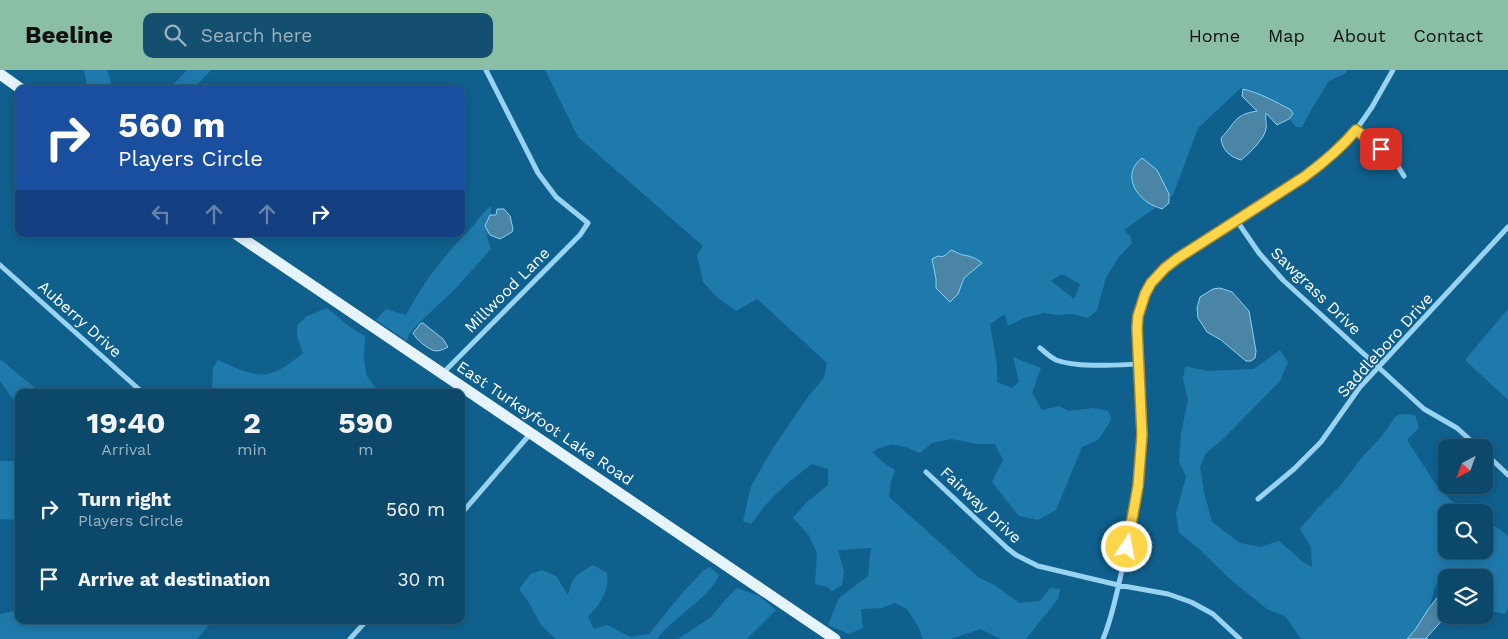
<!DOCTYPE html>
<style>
body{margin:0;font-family:"Work Sans",sans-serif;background:#154f70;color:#f1f3f6;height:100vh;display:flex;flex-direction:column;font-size:19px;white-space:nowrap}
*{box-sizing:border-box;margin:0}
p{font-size:16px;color:#9ab2c1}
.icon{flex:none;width:28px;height:28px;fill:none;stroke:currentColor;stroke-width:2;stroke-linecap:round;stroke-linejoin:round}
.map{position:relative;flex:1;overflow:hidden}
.panel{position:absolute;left:15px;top:319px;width:450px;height:235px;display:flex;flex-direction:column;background:#0c486a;border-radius:10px;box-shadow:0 2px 12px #0003,0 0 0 1px #2c607e}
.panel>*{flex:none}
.hud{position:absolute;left:15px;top:15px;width:450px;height:152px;border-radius:10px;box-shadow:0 2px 12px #0003,0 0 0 1px #2c607e;background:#1a4fa0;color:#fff;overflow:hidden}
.needle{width:32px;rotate:221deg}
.tools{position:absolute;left:1438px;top:369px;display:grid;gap:10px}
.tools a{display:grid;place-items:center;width:55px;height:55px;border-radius:10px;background:#0c486a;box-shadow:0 2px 12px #0003,0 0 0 1px #2c607e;font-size:25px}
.pin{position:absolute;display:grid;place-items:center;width:42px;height:42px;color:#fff;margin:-21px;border-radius:10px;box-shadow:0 2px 8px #0006}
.me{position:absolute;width:55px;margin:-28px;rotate:12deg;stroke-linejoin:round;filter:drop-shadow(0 0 4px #0008)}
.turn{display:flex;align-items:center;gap:18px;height:105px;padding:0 20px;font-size:22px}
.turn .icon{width:65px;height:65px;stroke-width:2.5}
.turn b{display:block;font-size:35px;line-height:42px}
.lanes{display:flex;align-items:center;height:48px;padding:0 20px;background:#0003;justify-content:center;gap:25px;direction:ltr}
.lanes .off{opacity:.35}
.eta{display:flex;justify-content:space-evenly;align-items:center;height:85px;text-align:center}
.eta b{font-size:30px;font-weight:700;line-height:35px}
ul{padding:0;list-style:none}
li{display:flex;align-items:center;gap:15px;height:70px;padding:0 20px}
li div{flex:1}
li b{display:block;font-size:19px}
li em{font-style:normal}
header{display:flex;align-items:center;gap:30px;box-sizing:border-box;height:70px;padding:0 25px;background:#8abfa5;color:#111}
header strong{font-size:24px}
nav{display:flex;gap:28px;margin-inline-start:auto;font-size:18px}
.search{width:350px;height:45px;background:#154f70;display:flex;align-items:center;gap:12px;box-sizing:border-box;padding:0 18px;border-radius:10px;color:#9ab2c1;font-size:19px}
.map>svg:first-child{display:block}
.green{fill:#1f7aac;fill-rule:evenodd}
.water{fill:#4b85a6;stroke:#8bd1f6}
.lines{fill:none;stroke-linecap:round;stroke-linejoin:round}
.street{stroke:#99d3f2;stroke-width:5}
.primary{stroke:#e5f4ff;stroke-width:11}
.route-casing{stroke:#a68a30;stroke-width:12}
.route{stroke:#ffd54a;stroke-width:9}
.labels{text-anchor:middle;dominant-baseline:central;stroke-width:4;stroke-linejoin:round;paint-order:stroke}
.street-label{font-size:16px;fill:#fff;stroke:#10608e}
</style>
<header>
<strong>Beeline</strong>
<div class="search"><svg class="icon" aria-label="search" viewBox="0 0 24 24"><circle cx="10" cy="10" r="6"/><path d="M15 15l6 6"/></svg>Search here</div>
<nav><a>Home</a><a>Map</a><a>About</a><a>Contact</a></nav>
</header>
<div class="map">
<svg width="1508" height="569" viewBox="0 0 1508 569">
<rect width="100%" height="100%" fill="#10608e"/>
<!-- green -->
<path class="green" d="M84,0h23l4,12 -2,7h-24l1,-8z
M187,0h24l-18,19h-24z
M545,0h802l-1,3 -17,8 -18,29 -9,17h-6l-7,-8 4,-5 -40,-23 -12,-3 -43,40 -25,67 -49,35 6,6 2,7 -14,15 -12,20 -9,32 -9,8 -15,-4 -16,1 -13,-2 -20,5 -16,8 -3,-12 -15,10 7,41v17l15,6 7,-6 -6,-25 28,11 -9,25 10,17 17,-4 10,5 24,-3 15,3 3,7 -1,4 -12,18 -16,7 -26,63 -18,10 -19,-4 -27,-34 11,-22 -8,-16h-18l-26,-5 -19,4 -12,10c-21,-8 -27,-13 -48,-1l12,11 11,7 -4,11 -2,16 89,80 18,9 23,17 21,-2 10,-13 10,1 -2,10 -32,40h-25l-21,-10 -29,10h-28l-5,-13 -11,-17 -12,-6 -13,5 -21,1 2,19 -14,6 -21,-9 11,-27 29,-22 3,-28 -33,2 6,22 -2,13 -10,6 -5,-4 -12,-3 2,-31 -9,-19 -15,-16 14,-16 21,-17v-16l-16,-5c-25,19 -43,34 -61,60l-8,-3 8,-35 24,-41 35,-51 14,-16 3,-15 -70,-64 -21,12 -18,-13 -15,-16 -6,-27 6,-9 -125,-109zM1062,204l18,10 -6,15 -23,-18z
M491,136v8l-4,22 4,13 -36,40 -36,34 -10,11 -2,7 -31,-21 10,-11 20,6c19,-36 39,-60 67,-89 7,-8 9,-13 18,-20z
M327,238l23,19 15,9 -1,21 2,18 13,17h-167l1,-24 5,-8c14,6 34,17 50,14 13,-3 25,-13 35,-21l-6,-17v-11l10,-9z
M1508,239v91l-43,-40z
M1280,280l8,12 -8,19 -58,59 -16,13 -6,14 4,25 8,30 28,21 20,4 19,-6 24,21 9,5 -1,-20 -11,-18 17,-20 22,-22 25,-32 19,-20 12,-18 5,-3 15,1 4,13 -12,12 32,49 25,23h-18v38h38v-28l14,6 10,8v71l-3,7 -20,-4 -1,-2v-30h-38v4l-10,3 -7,23 -14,22 -8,9h-106l-16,-23 -18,-7 -37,-30 -32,-31 -19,-15 -3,-20 10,-36 -7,-16 2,-27 7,-34 -5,-21 2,-13 22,5 47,-2z
M0,289l40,33h-21v16l-19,-27z
M0,391h19v59l-19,-1z
M593,495l14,8c2,20 -7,30 -19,44l6,12 13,-4 24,12 18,-3 34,-42 21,-22 6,-3 9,8c-8,21 -46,43 -62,64h-101l-15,-14 -13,-24 -9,-12 12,-15 11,-4 14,6 12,19c5,-20 8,-20 25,-30z
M737,518l22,8 17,14 -29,29h-69l32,-21 16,-19z
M19,540v10h194l-16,19h-197v-25z"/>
<!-- water -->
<path class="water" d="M1243,19c17,4 33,13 48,21l2,4 -4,5 -12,6 -11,-12c-1,6 1,11 0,16 -1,9 -18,26 -25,31 -11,-3 -19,-10 -20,-22 15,-15 12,-23 36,-27l-15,-15z
M1142,88l15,12 12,24v9l-7,6c-5,-2 -11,-4 -15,-7 -16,-12 -22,-31 -5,-44z
M497,139h7l6,7 3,13 -1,3 -12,7 -10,-4 -5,-9 5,-11h6z
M951,180c4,1 7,4 12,5 7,1 13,3 19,8l-18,15 -6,16 -8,8 -14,-14v-9l-4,-20 6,-3c7,2 8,-2 13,-6z
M1220,218l12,4 17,19 7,40 -1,7 -4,3h-5l-25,-21 -14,-8 -9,-14 -1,-10 3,-11 13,-8z
M421,253h2l20,16 5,8c-4,2 -8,4 -12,4 -8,-1 -20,-12 -23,-18z
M1446,518l1,27 -20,22v2h-20l8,-9 14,-22 15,-19z"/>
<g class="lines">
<!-- street -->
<path class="street" d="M1356,60l38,30 10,16
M1237,151l22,32 24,27 141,129 33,19 22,20
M0,195l142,127
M1040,278c5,4 10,9 16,12 21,8 60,5 83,4
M443,303l137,-138 8,-12 -32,-26 -18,-24 -52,-103
M1484,382l24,23
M926,402l81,76 9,7 22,11 80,19 50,9 23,8 22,12 27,25
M1258,429l36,-30 27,-27 39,-55 148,-160
M461,444l70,-81
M350,569l17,-19
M1103,569c10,-23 14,-49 20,-73 9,-44 18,-87 19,-132 1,-35 -3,-71 -5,-106l1,-12 7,-22 6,-11 14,-15 13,-11 126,-80 30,-23 22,-24 16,-23 21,-37"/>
<!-- primary -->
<path class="primary" d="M0,4l21,15
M236,164l599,405"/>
</g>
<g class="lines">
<!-- route casing -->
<g class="route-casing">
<path id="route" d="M1127,477l11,-61 4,-51 -5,-107 1,-12 7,-22 6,-11 14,-15 13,-10 126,-81c19,-14 37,-29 52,-47l25,19"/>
</g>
<!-- route -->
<use href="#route" class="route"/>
</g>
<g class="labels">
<!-- street labels -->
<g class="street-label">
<text transform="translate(507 220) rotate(-45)">Millwood Lane</text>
<text transform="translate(1316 221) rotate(44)">Sawgrass Drive</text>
<text transform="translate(80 249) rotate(42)">Auberry Drive</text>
<text transform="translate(1385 275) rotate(-48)">Saddleboro Drive</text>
<text transform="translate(545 353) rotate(34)">East Turkeyfoot Lake Road</text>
<text transform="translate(981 435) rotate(43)">Fairway Drive</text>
</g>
</g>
</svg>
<div class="tools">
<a><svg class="needle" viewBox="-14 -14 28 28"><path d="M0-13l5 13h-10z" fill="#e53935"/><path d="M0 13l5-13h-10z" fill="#9ab2c1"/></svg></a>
<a><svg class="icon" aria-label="search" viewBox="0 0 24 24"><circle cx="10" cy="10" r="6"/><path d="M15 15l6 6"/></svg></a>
<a><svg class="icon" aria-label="layers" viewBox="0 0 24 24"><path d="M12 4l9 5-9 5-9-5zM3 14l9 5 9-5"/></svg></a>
</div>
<div class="pin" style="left:1381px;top:79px;background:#d93025"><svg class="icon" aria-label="arrive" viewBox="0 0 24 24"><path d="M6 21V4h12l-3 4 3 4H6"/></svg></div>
<svg class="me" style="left:1127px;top:477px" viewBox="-20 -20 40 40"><circle r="17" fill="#ffd54a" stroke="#fff" stroke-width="3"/><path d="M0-11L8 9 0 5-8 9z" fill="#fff"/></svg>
<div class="hud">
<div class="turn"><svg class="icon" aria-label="right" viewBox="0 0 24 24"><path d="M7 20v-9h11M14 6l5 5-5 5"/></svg><div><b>560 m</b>Players Circle</div></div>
<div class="lanes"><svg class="icon off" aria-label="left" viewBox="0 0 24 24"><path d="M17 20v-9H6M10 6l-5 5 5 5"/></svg><svg class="icon off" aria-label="ahead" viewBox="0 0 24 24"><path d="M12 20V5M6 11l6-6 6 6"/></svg><svg class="icon off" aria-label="ahead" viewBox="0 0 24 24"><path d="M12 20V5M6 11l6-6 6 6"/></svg><svg class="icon" aria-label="right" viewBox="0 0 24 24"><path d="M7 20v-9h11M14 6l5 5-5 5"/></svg></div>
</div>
<section class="panel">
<div class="eta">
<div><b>19:40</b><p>Arrival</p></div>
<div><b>2</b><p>min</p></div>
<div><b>590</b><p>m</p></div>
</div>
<ul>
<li><svg class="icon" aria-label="right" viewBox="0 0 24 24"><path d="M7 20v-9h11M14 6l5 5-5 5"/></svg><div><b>Turn right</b><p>Players Circle</p></div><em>560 m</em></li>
<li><svg class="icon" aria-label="arrive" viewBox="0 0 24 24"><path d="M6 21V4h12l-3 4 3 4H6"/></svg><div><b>Arrive at destination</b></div><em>30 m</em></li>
</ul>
</section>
</div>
